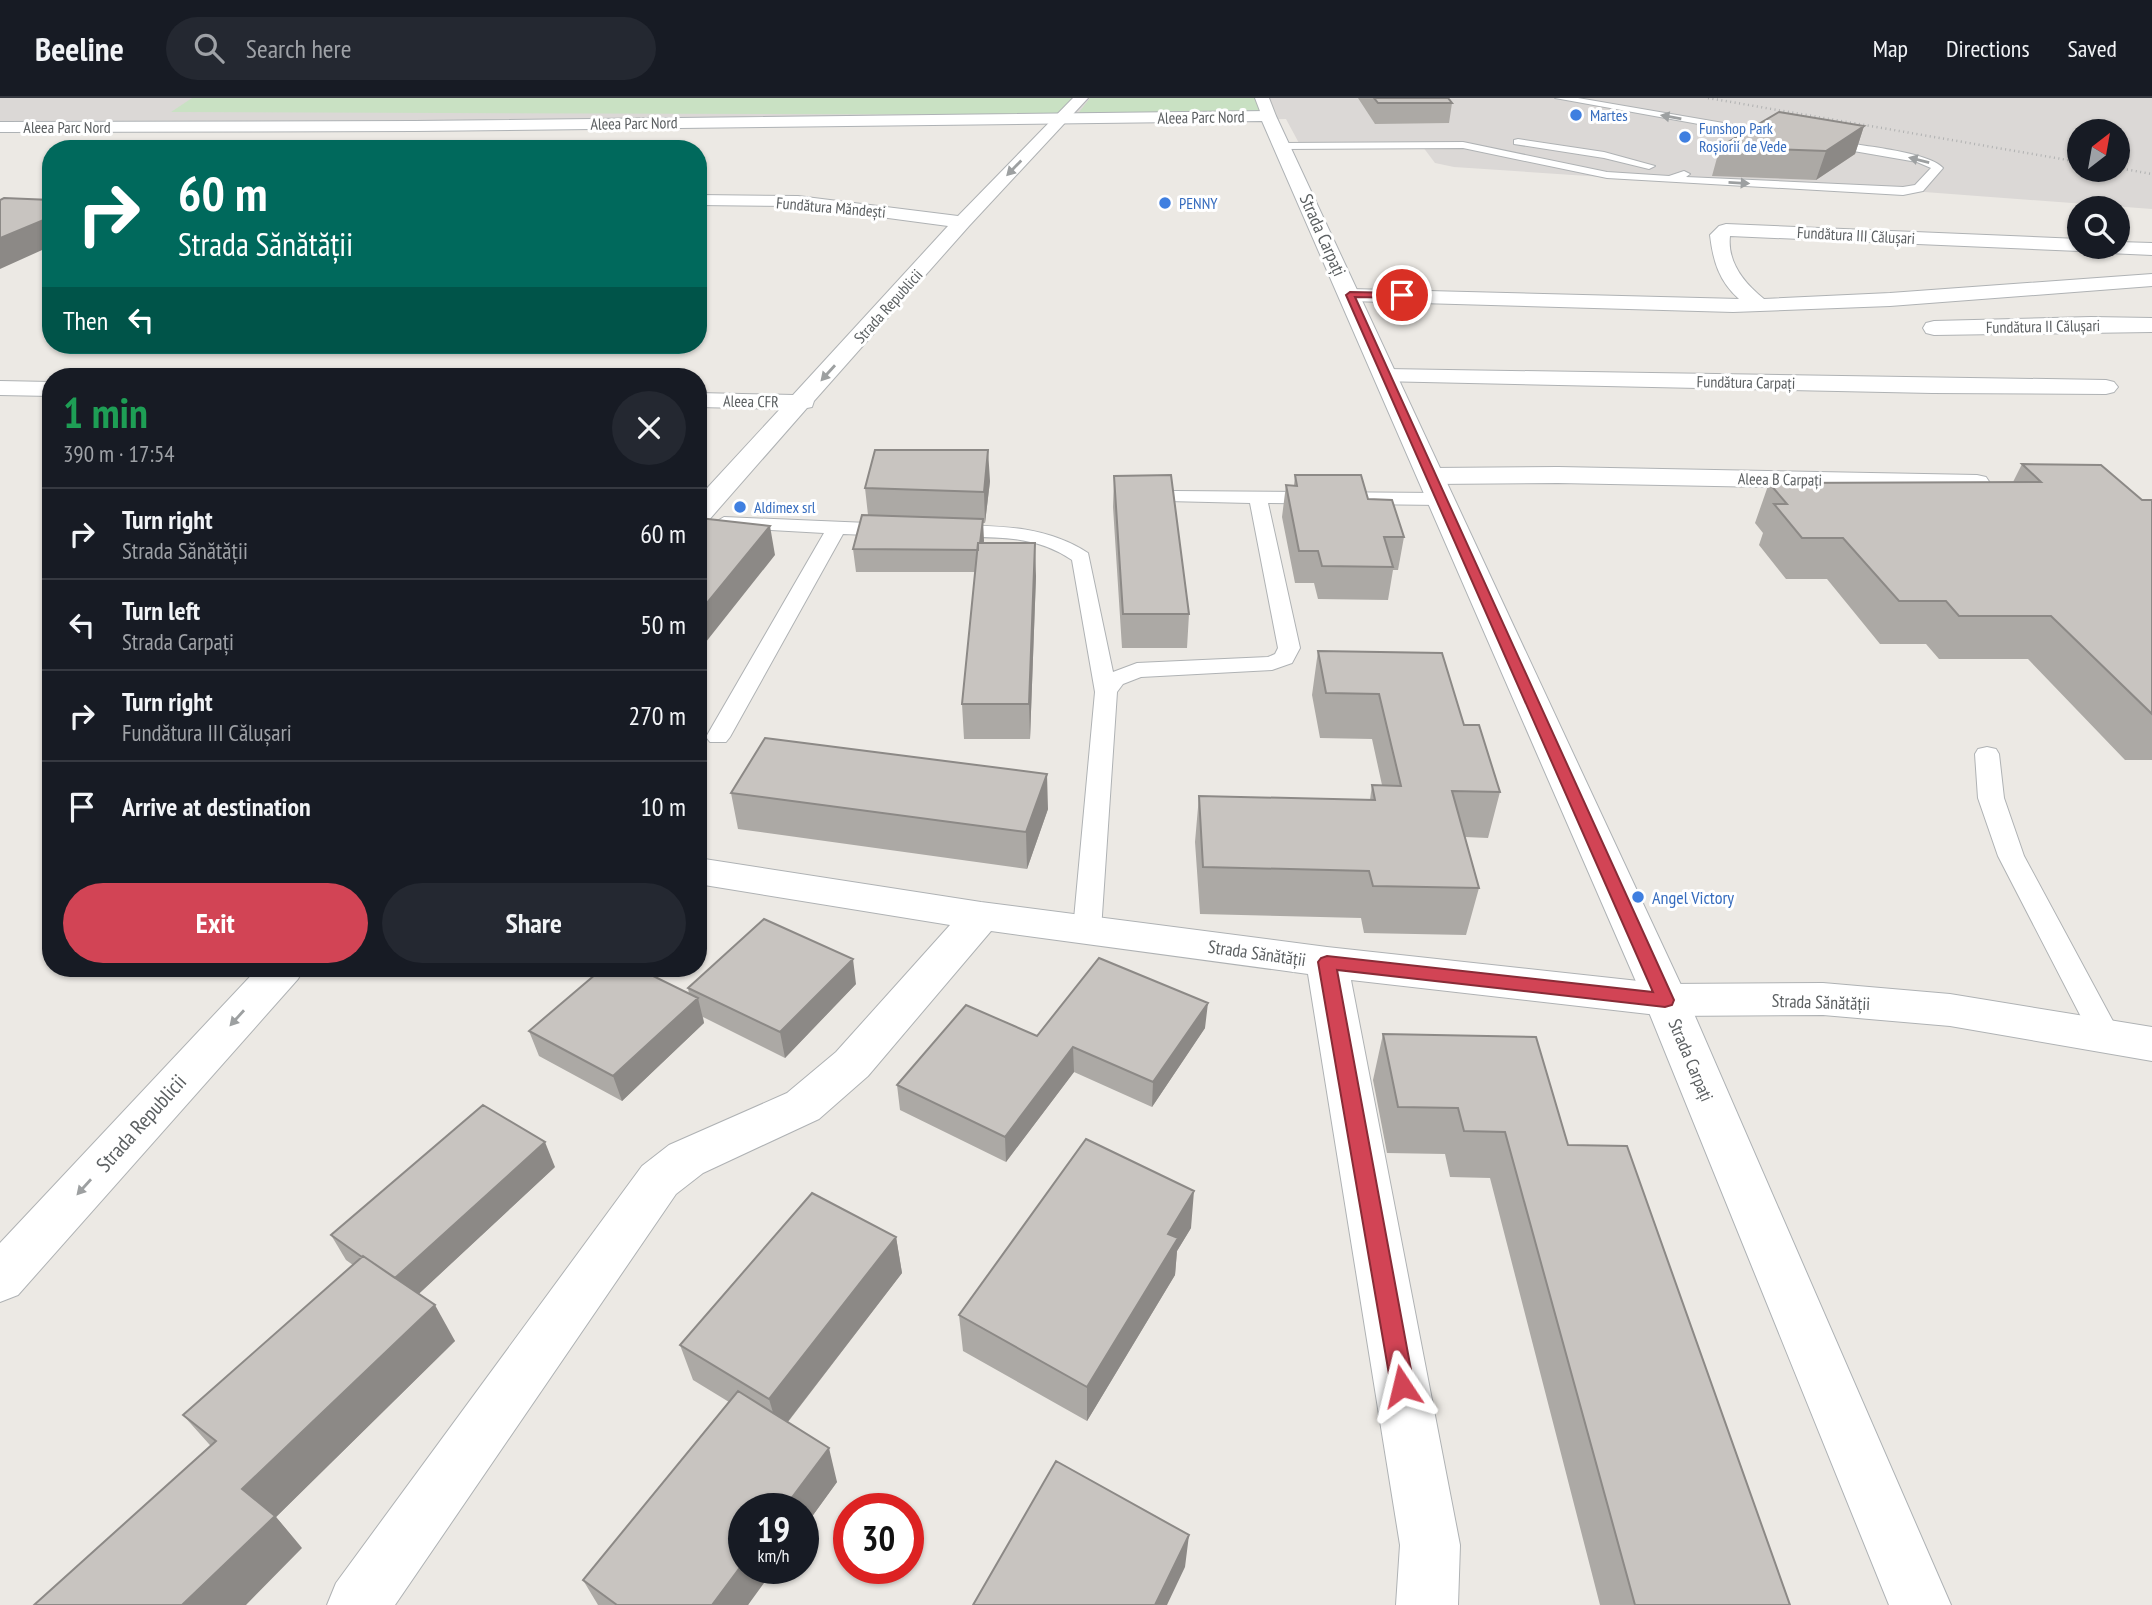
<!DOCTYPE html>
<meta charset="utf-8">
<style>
body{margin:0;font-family:"PT Sans Narrow",sans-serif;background:#242831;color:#f1f3f6;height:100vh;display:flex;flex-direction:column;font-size:26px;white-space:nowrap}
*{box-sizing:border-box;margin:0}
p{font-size:23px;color:#9ea1a6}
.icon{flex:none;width:38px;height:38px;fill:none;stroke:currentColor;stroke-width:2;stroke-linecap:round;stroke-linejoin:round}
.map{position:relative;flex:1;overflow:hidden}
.sheet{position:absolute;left:42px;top:270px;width:665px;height:609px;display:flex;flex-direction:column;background:#171b24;border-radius:28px;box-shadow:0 2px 5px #0004}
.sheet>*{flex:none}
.top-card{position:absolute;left:42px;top:42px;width:665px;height:214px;border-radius:28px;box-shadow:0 2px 5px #0004;background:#00695c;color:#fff;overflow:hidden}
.needle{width:46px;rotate:31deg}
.buttons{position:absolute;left:2067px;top:21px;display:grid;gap:14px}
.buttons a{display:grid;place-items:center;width:63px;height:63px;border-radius:50%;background:#171b24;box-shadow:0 2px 5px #0004;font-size:35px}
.speed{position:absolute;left:728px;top:1395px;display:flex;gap:14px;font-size:35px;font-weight:700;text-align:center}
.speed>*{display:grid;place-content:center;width:91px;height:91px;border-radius:50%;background:#171b24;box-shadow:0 2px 5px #0004;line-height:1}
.speed small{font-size:18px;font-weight:400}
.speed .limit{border:10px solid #d22;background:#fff;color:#111}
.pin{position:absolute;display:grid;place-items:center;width:60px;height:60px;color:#fff;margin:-30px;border:4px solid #fff;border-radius:50%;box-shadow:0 2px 7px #0007}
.me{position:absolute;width:77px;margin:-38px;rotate:350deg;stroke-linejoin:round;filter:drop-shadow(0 0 5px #0008)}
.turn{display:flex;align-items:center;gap:24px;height:147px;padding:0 21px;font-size:32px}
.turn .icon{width:91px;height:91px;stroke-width:2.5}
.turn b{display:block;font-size:49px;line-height:60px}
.then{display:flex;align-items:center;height:66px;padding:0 21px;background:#0003;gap:14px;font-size:26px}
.round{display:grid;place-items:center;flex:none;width:74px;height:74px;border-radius:37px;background:#242831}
.overview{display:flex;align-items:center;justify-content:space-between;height:119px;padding:0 21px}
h1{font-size:42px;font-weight:700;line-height:52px;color:#1e9e55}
.button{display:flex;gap:14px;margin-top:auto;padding:14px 21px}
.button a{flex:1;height:80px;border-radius:42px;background:#d24455;color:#fff;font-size:28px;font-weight:700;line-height:80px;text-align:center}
.button a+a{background:#242831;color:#f1f3f6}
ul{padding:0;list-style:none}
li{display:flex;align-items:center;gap:21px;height:91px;padding:0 21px;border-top:2px solid #363941}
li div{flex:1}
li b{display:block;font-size:26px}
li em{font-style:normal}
header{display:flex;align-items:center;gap:42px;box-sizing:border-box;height:98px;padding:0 35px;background:#171b24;border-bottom:2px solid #363941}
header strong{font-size:33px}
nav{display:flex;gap:38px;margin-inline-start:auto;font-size:24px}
.search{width:490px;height:63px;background:#242831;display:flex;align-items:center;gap:18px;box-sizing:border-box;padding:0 24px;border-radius:38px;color:#9ea1a6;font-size:26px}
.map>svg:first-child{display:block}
.industrial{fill:#dbd8d6;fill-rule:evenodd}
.green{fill:#c9e1c3}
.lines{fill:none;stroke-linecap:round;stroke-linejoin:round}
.lane-casing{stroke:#afb2b4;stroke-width:2}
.street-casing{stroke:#afb2b4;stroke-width:2}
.secondary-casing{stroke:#aeb2b5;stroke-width:2}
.lane{fill:#fff;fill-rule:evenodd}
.street{fill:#fff;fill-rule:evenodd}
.secondary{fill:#fff;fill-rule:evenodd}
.rail{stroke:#b0b1b1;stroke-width:2.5;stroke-dasharray:1 3.5;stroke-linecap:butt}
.wall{fill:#aca9a5}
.shaded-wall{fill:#8c8986}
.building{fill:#c8c4c0;stroke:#8c8986;stroke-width:2}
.oneway{fill:#9da0a1}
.route{fill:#d24455;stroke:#882c37;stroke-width:2}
.shop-dot{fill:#3f7fe0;stroke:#fff;stroke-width:2.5}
.labels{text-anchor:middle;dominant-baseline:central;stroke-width:6;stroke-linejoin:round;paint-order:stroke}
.far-shop-label{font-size:16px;fill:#366cbe;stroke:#fff;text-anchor:start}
.far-street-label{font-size:16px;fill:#5c6062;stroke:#fff}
.street-label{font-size:18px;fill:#5c6062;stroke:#fff}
.shop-label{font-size:18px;fill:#366cbe;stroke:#fff;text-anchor:start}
.near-street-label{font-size:21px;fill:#5c6062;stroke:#fff}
</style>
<header>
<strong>Beeline</strong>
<div class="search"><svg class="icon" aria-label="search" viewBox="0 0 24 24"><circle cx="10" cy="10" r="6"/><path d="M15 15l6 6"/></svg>Search here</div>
<nav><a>Map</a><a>Directions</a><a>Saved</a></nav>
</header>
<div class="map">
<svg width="2152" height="1507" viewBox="0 0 2152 1507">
<rect width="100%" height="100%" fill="#ece9e4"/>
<!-- industrial -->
<path class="industrial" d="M0,0h2152v111l-334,-25 -141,-2 -223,-15 -19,-4 -12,-16 -123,-2 -14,-26 -1286,11zM2079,33h39v39h-39z"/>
<!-- green -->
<path class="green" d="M192,0h882l-16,17 -887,-3z
M1090,0h166l5,15 -184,2z"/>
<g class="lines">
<!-- lane casing -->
<g class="lane-casing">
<path id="lane" d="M1555,0h23l204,35 5,3 -5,3z
M1518,41l86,13 51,14 -6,3 -45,-11 -90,-14v-4z
M1823,42c25,4 106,11 120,28l-20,23 -20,4 -296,-17 -144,-30 -180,1 -5,-3 5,-3 180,-1 144,30 62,4 15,-5 6,3 -4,3 217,10 12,-2 16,-17 -14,-6 -98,-17 -1,-2z
M1174,393l267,2 9,6 -9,6 -173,-2 32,145 -8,15 -20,7 -131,7 -18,7 -6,8 -16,238 -4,7 -10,3 -10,-3 -4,-7 22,-238 -23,-132c-38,-26 -81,-23 -124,-23l-10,-6 10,-6c49,1 97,0 140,28l25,119 24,-9 131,-6 7,-3 3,-6 -28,-145 -83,-2 -2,-4z
M724,419l168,7 10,6 -10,6 -49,-2 -113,203 -4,5h-16l-4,-5 118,-204 -107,-6 -3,-4z
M1987,649l9,2 3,5 5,44 20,58 97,180 -4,8 -11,3 -11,-3 -97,-188 -20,-58 -3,-44 3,-5z"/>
</g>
<!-- street casing -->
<g class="street-casing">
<path id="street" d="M1073,0h15l-119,128 -155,175 -2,6 -5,1 -99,113 -10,2v-25l82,-89 -82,-2v-14l95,2 155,-169 -150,-20 -100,-1v-10l100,1 160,20z
M1255,0h14l7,18 -3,3h-10z
M1726,126l353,15v8h8l-8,4 -349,-15c-3,26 14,47 34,63l126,-6 262,-19v12l-262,20 -157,6 -383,-11 -7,-2 -3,-4 3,-4 7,-2 389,10c-20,-18 -26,-38 -29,-64l9,-9z
M2118,144l34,1v12l-44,-2 -10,-6h20z
M2091,219l61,1v14l-218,3 -8,-2 -3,-5 3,-5 8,-2z
M1386,271l720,11 8,2 4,5 -4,5 -8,2 -174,-1 -554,-12 -4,-5 4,-5z
M0,283l51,1v14l-51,-1z
M1558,369l419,8 9,2 4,6 -4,6 -9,2 -419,-8 -127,1 -9,-2 -4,-6 4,-6 9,-2z
M698,760l283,44 346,45 339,37 157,-1 127,11 202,33v34l-202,-35 -127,-11 -157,1 -315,-36 109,565 -2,60h-62l4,-60 -92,-571 -317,-43 -123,145 -49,43 -116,54 -27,21 -281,411h-68l9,-22 306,-417 27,-21 118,-52 49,-41 114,-127 -252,-41z
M258,870h46l-6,11 -280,316 -18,7v-59z"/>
</g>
<!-- secondary casing -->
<g class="secondary-casing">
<path id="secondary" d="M1268,13l8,5 412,884 263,605h-62l-245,-605 -382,-879 -847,10 -415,1v-10l415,-1z"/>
</g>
<!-- lane -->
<use href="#lane" class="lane"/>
<!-- street -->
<use href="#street" class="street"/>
<!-- secondary -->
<use href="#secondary" class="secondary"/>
<!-- rail -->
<path class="rail" d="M1708,0l371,64
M2118,70l34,6"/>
</g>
<!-- wall -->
<path class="wall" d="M1358,0h90l4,5 -3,20 -74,1z
M1864,28l-9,28 -39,26 -104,-4 8,-29z
M2022,366l120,36h10v260h-27l-97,-101h-89l-13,-15h-46l-53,-65h-41l-27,-34 4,-12 -8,-10 14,-40 244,-1z
M1295,377l73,24 36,38 -6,33h-5l-5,30 -70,-1 -4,-16h-19l-13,-66 4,-32h8z
M1114,378l75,138 -2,34h-65l-9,-141z
M990,383l-5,42h-2v20l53,33 -6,163h-66l-2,-35 13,-132h-119l-3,-23 15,-34 -3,-27z
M1318,553l146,74 36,67 -12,46 -23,-1 14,51 -13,47 -102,-2 -3,-15 -161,-4 -5,-72 4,-46 171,4 2,-15h10l-10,-46 -52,-1 -8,-43z
M731,695l317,16 -21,60 -289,-40z
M856,886l-71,74 -82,-41 1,6 -82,78 -83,-45 -10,-25 160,-37 -1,-6z
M1205,930l-53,79 -78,-35 -68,90 -106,-52 -3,-25 140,-49z
M1383,936l185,111 222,460h-190l-110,-427 -40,-1 -5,-23 -58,-1 -14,-73z
M555,1069l-137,127 37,47 -179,176 26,31 -119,-133 170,-150 -7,-5 -15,-25z
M1191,1130l-14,23 -2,24 -88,146 -124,-70 -4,-36z
M896,1139l6,36 -114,149 49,60 -34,47v-21l-55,97h-150l-15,-25 146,-178 -36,-22 -13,-35z"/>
<!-- shaded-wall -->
<path class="shaded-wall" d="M1864,28l-9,28 -39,26 10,-29z
M51,119v29l-51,23v-31z
M988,352l2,31 -5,42 -1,-31z
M983,421l1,22 -4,31 -1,-22z
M770,428l5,29 -77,97v-38z
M1035,445l1,33 -6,163 -1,-35z
M1047,676l1,35 -21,60 -1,-37z
M853,861l3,25 -71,74 -5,-26z
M698,900l6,25 -82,78 -9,-25z
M1208,905l-3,25 -53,79 1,-25z
M1073,949l1,25 -68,90 -1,-25z
M545,1044l10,25 -147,137 -15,-25z
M1194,1093l-3,37 -14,23 -2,24 -88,146v-34l81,-153z
M896,1139l6,36 -123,160 -10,-34z
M435,1207l20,36 -179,176 26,31 -56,57h-64l60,-116z
M829,1350l8,34 -34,47v-21h-19z
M1189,1437l-4,32 -18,38h-12z
M744,1464v6h31l-27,37h-36z"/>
<!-- building -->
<path class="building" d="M1374,0h74l4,5h-74z
M1779,14l85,14 -38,25 -106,-4z
M4,100l47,2v17l-51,21v-38z
M875,352h113l-4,42 -119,-4z
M2022,366l79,1 41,35h10v214l-101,-98h-92l-13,-15h-47l-56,-63h-41l-28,-34h13l-18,-21 272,-1z
M1171,377l18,139h-66l-9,-138z
M1295,377h66l7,24 24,1 12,37h-20l9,30 -71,-1 -4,-15h-19l-13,-66 11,1z
M862,417l121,4 -3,24h-2v7l-125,-1z
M699,420l71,8 -72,88v-95z
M978,445h57l-6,161h-67z
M1318,553l124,2 22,72h15l21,67 -48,-1 27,97 -106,-2 -4,-15 -166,-4 -4,-71 176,4 -3,-15 29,1 -22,-92 -53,-1z
M765,640l282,36 -21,58 -295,-39z
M764,821l89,40 -73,73 -92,-44z
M1099,860l109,45 -55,79 -80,-35 -68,90 -108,-52 69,-80 71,31z
M603,870h34l61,30 -85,78 -84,-45z
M1383,936l153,3 32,108 59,1 163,459h-155l-130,-473 -41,-1 -6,-23 -60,-1z
M483,1007l62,37 -150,136 -32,-22 -1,1 -31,-22z
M1086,1041l108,52 -26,43 10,4 -91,149 -128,-72z
M812,1095l84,44 -127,162 -89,-54z
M363,1158l72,49 -193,184 33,27 -93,89h-148l182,-164 -33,-26z
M738,1293l91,57 -45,60h-40v54l-32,43h-95l-34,-25z
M1056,1363l133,74 -34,70h-182z"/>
<!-- one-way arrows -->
<defs><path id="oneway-solid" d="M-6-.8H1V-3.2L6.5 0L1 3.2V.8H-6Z" transform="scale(1.75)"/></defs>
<g class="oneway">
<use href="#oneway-solid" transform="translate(1671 19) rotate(-170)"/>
<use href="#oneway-solid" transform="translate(1919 62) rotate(-166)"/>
<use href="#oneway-solid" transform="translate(1014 70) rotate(134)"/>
<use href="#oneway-solid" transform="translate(1739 85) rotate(3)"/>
<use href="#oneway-solid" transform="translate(828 275) rotate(132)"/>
<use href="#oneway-solid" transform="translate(237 920) rotate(132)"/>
<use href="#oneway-solid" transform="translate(84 1089) rotate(132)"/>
</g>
<!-- route -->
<path class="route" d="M1350,194l52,1 4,2 -4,3 -47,-1 319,703 -2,5 -7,2 -328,-37 77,416 -4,8 -8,3 -8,-3 -3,-8 -73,-424 3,-4 6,-2 326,36 -307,-697z"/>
<!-- markers -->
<g class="shop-dot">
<circle cx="1576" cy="17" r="7"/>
<circle cx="1685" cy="39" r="7"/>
<circle cx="1165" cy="105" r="7"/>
<circle cx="740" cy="409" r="7"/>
<circle cx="1638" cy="799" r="7"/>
</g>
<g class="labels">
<!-- far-shop labels -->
<g class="far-shop-label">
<text x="1590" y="17">Martes</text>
<text x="1699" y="30">Funshop Park<tspan x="1699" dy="18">Roșiorii de Vede</tspan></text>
<text x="1179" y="105">PENNY</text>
<text x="754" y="409">Aldimex srl</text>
</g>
<!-- far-street labels -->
<g class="far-street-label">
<text transform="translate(1201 19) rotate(-1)">Aleea Parc Nord</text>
<text transform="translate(634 25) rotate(-1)">Aleea Parc Nord</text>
<text x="67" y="29">Aleea Parc Nord</text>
<text transform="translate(831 109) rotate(5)">Fundătura Măndești</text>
<text transform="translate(1856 137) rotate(3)">Fundătura III Călușari</text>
<text transform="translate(888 208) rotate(-48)">Strada Republicii</text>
<text transform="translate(2043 228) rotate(-1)">Fundătura II Călușari</text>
<text transform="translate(1746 284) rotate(1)">Fundătura Carpați</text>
<text transform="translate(751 303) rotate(1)">Aleea CFR</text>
<text transform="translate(1780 381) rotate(1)">Aleea B Carpați</text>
</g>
<!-- street labels -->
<g class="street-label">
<text transform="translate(1323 137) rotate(66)">Strada Carpați</text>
<text transform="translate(1257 855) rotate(8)">Strada Sănătății</text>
<text transform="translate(1821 904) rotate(2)">Strada Sănătății</text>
<text transform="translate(1691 962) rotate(67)">Strada Carpați</text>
</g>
<!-- shop labels -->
<g class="shop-label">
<text x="1652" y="799">Angel Victory</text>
</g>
<!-- near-street labels -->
<g class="near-street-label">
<text transform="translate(141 1025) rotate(-48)">Strada Republicii</text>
</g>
</g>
</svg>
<div class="buttons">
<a><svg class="needle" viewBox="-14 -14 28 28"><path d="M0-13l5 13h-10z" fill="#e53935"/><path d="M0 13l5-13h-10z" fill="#9ea1a6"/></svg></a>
<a><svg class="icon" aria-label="search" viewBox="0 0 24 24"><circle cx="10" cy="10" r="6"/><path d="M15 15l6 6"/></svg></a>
</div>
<div class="speed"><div>19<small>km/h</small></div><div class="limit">30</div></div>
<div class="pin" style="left:1402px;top:197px;background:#d93025"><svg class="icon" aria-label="arrive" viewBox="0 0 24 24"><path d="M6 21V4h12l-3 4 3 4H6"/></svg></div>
<svg class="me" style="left:1402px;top:1288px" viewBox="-20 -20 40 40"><path d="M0-17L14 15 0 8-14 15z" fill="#d24455" stroke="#fff" stroke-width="4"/></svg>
<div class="top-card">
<div class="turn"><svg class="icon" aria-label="right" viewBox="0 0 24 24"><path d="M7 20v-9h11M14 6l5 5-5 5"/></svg><div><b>60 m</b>Strada Sănătății</div></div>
<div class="then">Then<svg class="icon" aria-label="left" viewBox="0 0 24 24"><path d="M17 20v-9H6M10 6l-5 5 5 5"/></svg></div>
</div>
<section class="sheet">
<div class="overview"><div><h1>1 min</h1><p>390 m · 17:54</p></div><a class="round"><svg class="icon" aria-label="close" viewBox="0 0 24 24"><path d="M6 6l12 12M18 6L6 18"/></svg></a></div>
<ul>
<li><svg class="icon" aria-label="right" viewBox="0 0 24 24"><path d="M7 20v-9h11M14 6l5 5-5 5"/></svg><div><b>Turn right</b><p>Strada Sănătății</p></div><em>60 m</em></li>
<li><svg class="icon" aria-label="left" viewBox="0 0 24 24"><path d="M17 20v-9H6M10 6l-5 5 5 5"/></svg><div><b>Turn left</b><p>Strada Carpați</p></div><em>50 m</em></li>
<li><svg class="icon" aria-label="right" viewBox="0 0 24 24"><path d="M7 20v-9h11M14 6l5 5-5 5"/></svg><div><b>Turn right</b><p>Fundătura III Călușari</p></div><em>270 m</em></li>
<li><svg class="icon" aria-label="arrive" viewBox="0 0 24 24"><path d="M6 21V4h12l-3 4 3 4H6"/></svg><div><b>Arrive at destination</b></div><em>10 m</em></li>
</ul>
<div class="button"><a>Exit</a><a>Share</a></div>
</section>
</div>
